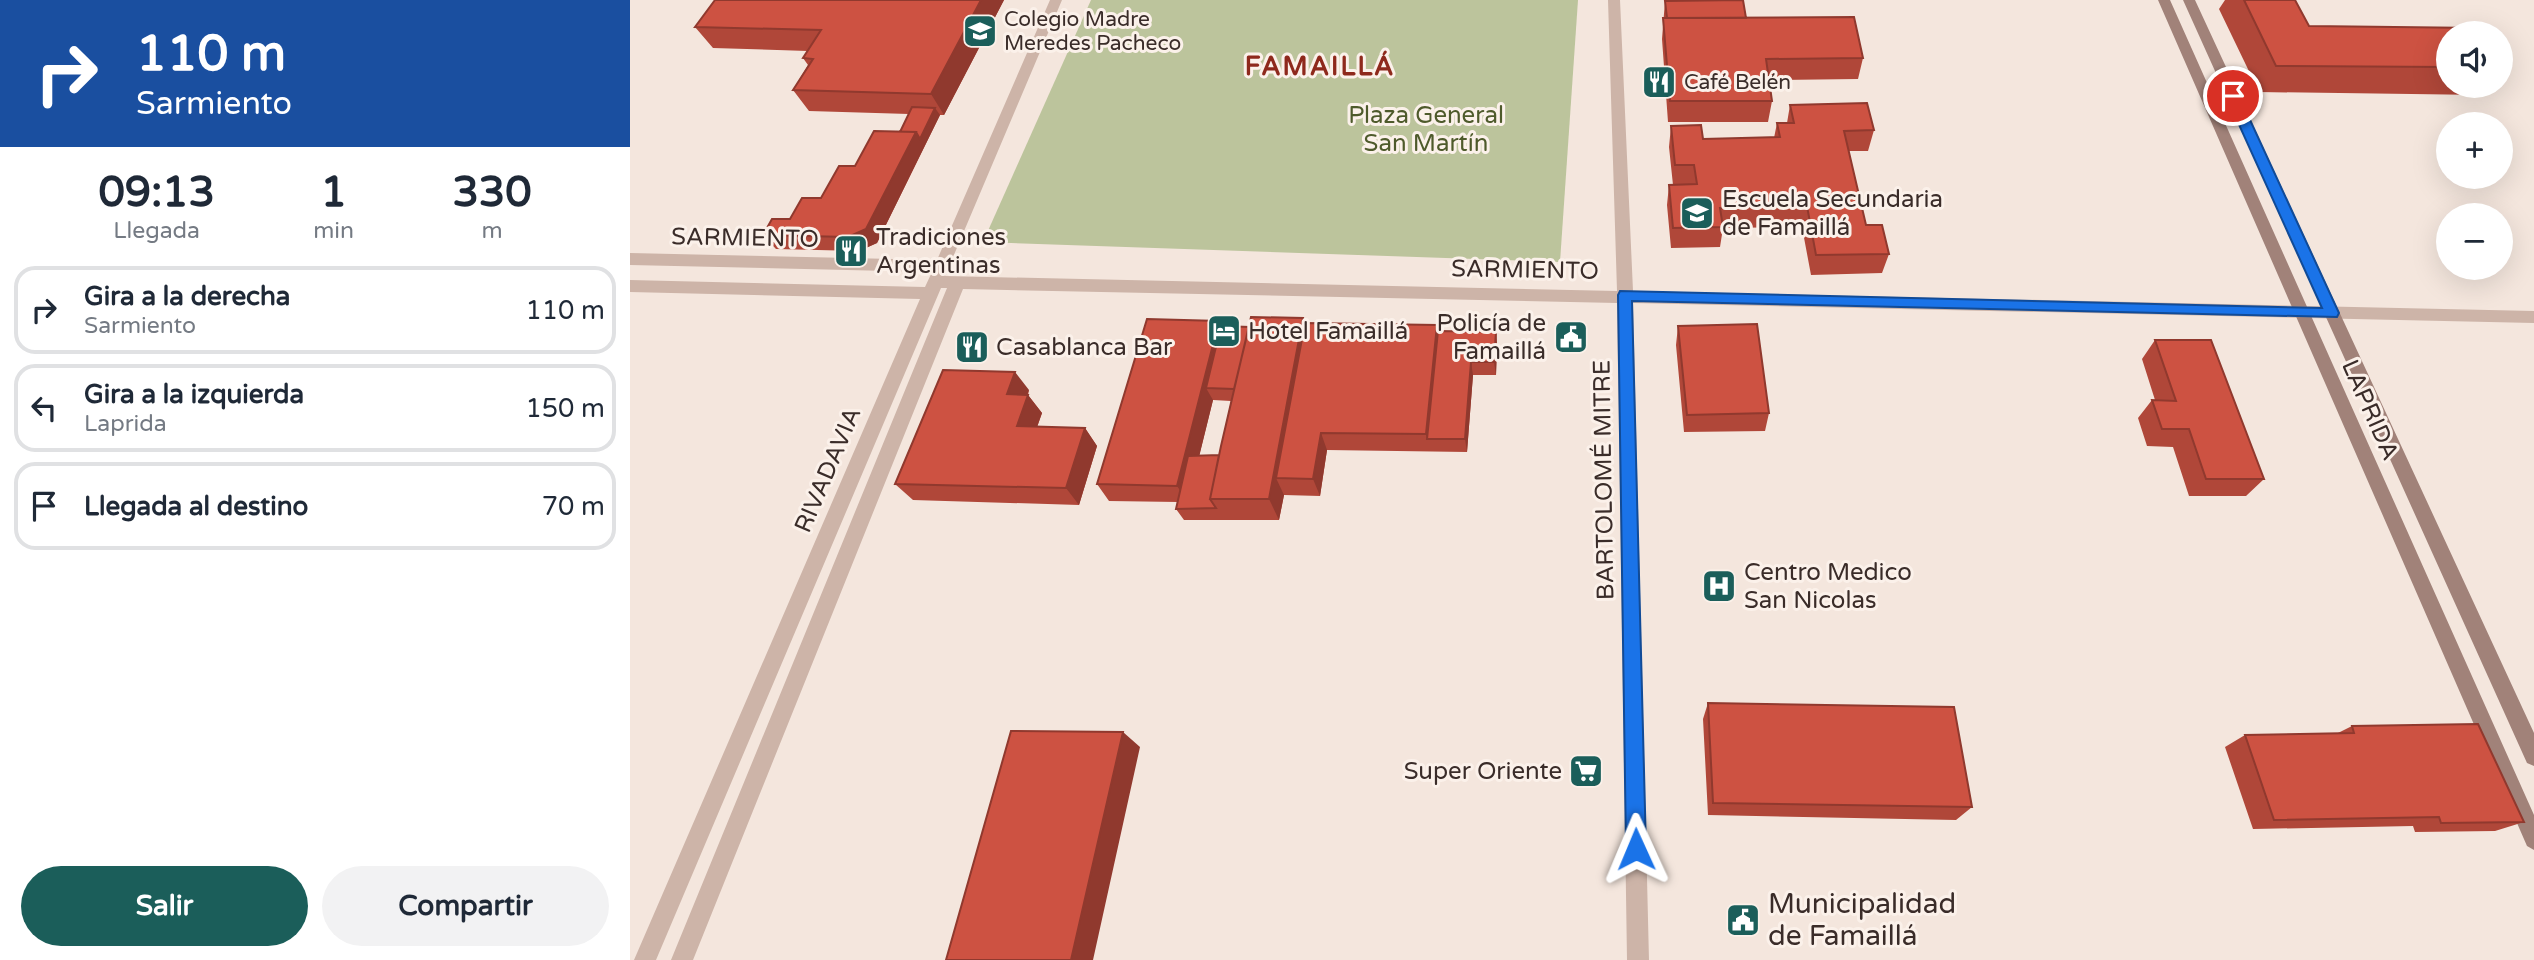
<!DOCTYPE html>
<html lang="es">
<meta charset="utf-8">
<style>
body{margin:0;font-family:"Varela Round",sans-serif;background:#f2f2f3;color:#1f2937;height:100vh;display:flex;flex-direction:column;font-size:26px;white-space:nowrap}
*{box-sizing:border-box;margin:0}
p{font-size:23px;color:#747a83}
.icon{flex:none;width:38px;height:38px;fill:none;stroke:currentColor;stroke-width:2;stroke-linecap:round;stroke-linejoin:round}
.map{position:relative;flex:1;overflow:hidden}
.panel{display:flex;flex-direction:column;background:#fff;width:630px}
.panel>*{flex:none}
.hud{background:#1a4fa0;color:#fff;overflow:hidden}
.buttons{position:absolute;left:1806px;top:21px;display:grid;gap:14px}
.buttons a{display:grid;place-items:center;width:77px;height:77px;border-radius:50%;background:#fff;box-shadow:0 7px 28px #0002;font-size:35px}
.pin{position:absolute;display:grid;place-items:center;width:60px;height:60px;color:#fff;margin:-30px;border:4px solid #fff;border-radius:50%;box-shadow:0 2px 7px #0007}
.me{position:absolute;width:77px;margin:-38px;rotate:359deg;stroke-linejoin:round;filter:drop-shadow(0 0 5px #0008)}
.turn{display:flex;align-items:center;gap:24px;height:147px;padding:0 21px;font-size:32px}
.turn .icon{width:91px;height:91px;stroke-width:2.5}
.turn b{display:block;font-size:49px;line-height:60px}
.eta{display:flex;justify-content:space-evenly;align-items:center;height:119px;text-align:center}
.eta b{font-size:42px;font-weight:700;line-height:49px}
.button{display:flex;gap:14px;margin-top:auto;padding:14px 21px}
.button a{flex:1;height:80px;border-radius:42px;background:#1b5e5a;color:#fff;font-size:28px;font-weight:700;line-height:80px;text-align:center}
.button a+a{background:#f2f2f3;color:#1f2937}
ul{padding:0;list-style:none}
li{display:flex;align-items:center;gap:21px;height:88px;margin:0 14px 10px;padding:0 7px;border:4px solid #e0e1e3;border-radius:21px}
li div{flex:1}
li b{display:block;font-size:26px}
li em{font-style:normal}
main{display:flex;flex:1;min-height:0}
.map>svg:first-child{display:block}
.green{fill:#bcc49c}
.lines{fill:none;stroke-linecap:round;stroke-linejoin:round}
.street{fill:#cdb4a8;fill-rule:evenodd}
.secondary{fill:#a18279;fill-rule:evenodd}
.wall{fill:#b04739;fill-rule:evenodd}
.shaded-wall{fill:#90392e}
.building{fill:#cd5242;stroke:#90392e;stroke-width:2}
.route{fill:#1a73e8;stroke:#114b97;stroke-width:2}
.labels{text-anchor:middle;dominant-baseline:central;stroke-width:6;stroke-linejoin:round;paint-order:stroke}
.far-poi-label{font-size:21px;fill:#3a2c29;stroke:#fbf1ea;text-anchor:start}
.park-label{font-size:24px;fill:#4e5a2b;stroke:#fbf1ea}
.poi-label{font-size:24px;fill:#3a2c29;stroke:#fbf1ea;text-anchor:start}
.street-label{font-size:24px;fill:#3a2c29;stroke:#fbf1ea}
.far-district-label{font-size:26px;font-weight:bold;letter-spacing:2px;fill:#8e291c;stroke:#fbf1ea}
.near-poi-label{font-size:28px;fill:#3a2c29;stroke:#fbf1ea;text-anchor:start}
</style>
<main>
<section class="panel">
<div class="hud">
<div class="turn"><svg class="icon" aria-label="right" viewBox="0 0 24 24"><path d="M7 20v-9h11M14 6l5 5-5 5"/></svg><div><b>110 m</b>Sarmiento</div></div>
</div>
<div class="eta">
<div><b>09:13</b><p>Llegada</p></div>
<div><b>1</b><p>min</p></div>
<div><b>330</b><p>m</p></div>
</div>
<ul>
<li><svg class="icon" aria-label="right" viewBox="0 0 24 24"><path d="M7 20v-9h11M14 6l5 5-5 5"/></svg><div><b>Gira a la derecha</b><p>Sarmiento</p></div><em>110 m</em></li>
<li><svg class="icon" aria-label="left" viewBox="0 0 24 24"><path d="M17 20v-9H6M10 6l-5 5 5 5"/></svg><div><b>Gira a la izquierda</b><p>Laprida</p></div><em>150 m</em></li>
<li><svg class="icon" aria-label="arrive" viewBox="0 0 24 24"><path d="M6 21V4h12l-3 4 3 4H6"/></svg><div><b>Llegada al destino</b></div><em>70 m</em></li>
</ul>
<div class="button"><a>Salir</a><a>Compartir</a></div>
</section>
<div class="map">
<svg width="1904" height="960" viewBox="0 0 1904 960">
<rect width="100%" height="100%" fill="#f4e6dd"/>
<!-- green -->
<path class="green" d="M461,0h487l-18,262 -577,-20z"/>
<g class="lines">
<!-- street -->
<path class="street" d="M420,0h12l-117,276 672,15 -9,-291h12l13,291 901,20v12l-901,-20 16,657h-22l-10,-657 -654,-14 -270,671h-22l276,-672h-6l-285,672h-22l286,-661 -290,-7v-12l295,7 7,-15 -302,-7v-12l307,7z"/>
<!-- secondary -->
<path class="secondary" d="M1528,0h12l364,815v35l-7,-4z
M1553,0h12l339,733v33l-7,-3z"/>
</g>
<!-- wall -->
<path class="wall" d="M374,0l-60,115h-4l-63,128 -18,8 -83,-2 -13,-14 27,-16 31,-21 34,-32 45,-34 9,-18 -100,-3 -16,-21 15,-25 -5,-7 5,-7 -95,-3 -18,-21z
M1595,0h70l14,26 139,7v53h43l-8,9 -224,-3 -40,-83z
M1035,1l81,17 117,40 -5,21 -89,1 3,21 -4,21h-100l-6,-83z
M1871,59l6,9 -6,7z
M1160,105l84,25 -6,21h-19l17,74 23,29 -7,19 -71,2 -9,-48 -79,1 -3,19 -49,1 -4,-43 2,-20h4l-4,-38 2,-21 32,13 71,-1 3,-15h10z
M673,318l2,5 132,2 1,6 58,1 1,13 -1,30h-23l-6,77 -140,-2 -7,46 -36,-1 -5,25h-95l-8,-11 2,-7 -69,-1 -12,-17 122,-163 2,5 28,1zM583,400l18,1 -12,54 -20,1z
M1048,326l91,87 -4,18 -81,1 -8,-87z
M1525,340l109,139 -18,17h-57l-16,-49 -26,-1 -9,-28 14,-18h3l-13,-41z
M399,390l-1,5 14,18 -5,14 48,1 12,18 -18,59 -166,-5 -18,-16z
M1078,703l264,104 -16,13 -248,-5 -5,-96z
M1722,726l172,96 -29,9 -80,1 -2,-6 -160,3 -28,-82 20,-12 91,-1z"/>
<!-- shaded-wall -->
<path class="shaded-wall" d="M351,0h23l-60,115 -13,-21z
M305,108l5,7 -63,128 -18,8 -11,-14 68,-105z
M673,318l9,24 -36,136 8,17 -5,25 -10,-21z
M589,321l8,19 -21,48 7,12 -25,102 -11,-16z
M807,325l3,19 -13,95 -1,-5z
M866,332l1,13 -1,30 -2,-13z
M841,362l2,13 -6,77 -2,-13z
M385,372l14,18 -8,22 -14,-18z
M398,395l14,18 -11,31 -14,-18z
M455,428l12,18 -18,59 -13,-17z
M691,433l6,17 -7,46 -7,-17z
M493,732l17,15 -47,213h-22z"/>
<!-- building -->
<path class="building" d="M85,0h266l-50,94 -138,-4 20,-31 -10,-1 18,-28 -126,-3z
M1113,0l3,18h-79l-2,-17z
M1614,0h51l14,26 171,2 4,5h-36v34l-172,-1z
M1224,17l9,41 -97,1 6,42h-102l-7,-83z
M1871,59l6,9h-6z
M1237,103l7,27 -30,1 22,94h16l7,29 -73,1 -9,-49 -87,2 3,19 -50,1 -4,-43 28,-1 -3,-19h-19l-4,-39 30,-1 2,14 77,-2 -3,-14h17l-4,-18z
M282,107l23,1 -15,31 -4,-7h-16z
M244,131l42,1 -50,97 -18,8 -85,-2 9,-16h18l12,-21h19l18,-32h16z
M621,317l52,1 -34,181h-59l11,-53z
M517,319l72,2 -42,165 -80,-2z
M675,323l132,2 -11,109 -105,-1 -8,46 -37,-1z
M1127,324l12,89 -82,2 -9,-89z
M591,326l28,1 -15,62 -28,-1z
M808,331l58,1 -2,30h-23l-6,77h-38z
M1525,340h56l53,139h-58l-17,-50h-27l-10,-29 24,1z
M313,370l72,2 -8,22 21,1 -11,31 68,2 -19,60 -171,-4z
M589,455l-9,44 6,9 -40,1 12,-53z
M1078,703l246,4 18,100 -259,-4z
M1848,724l46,98 -83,1 -2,-6 -165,3 -29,-85 109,-2 -2,-7z
M381,731l112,1 -52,228h-125z"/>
<!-- route -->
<path class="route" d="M1603,92l6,4 100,217 -2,4 -705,-16 14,548 -3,7 -7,3 -7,-3 -3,-7 -8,-554 2,-4 702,17 -96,-212z"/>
<!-- icons -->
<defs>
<g id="school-square" transform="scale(1.75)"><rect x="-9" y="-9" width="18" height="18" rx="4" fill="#1b5e5a" stroke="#fbf1ea"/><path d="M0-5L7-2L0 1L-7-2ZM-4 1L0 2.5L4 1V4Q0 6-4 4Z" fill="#fff"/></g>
<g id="restaurant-square" transform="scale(1.75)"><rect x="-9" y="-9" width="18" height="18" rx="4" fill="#1b5e5a" stroke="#fbf1ea"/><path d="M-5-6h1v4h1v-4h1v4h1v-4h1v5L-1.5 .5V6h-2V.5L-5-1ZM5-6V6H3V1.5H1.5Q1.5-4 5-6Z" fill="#fff"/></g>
<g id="hotel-square" transform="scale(1.75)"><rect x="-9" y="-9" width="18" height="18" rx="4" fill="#1b5e5a" stroke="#fbf1ea"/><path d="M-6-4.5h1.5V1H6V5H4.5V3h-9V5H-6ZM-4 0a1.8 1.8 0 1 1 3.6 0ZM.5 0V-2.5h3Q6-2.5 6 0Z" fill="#fff"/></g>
<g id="civic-square" transform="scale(1.75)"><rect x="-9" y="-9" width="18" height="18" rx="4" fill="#1b5e5a" stroke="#fbf1ea"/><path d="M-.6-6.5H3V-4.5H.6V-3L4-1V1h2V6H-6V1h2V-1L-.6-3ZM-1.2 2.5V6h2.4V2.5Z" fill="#fff"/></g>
<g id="hospital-square" transform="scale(1.75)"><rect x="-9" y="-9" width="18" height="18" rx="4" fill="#1b5e5a" stroke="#fbf1ea"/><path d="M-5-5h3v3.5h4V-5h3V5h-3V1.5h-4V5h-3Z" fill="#fff"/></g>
<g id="supermarket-square" transform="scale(1.75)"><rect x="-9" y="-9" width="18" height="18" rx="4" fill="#1b5e5a" stroke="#fbf1ea"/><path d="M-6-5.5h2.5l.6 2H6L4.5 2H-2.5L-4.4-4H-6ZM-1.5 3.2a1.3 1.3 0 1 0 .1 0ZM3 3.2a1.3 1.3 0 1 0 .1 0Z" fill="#fff"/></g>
</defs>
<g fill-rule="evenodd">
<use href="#school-square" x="350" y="31"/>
<use href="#restaurant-square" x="1029" y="82"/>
<use href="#school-square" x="1067" y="213"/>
<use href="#restaurant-square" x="221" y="251"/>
<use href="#hotel-square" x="594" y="331"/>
<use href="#civic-square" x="941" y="337"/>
<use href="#restaurant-square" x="342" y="347"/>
<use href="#hospital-square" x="1089" y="586"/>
<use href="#supermarket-square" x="956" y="771"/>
<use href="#civic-square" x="1113" y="920"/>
</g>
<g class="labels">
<!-- far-poi labels -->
<g class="far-poi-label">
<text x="374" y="19">Colegio Madre<tspan x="374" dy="24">Meredes Pacheco</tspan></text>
<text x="1054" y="82">Café Belén</text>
</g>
<!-- park labels -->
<g class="park-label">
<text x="796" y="115">Plaza General<tspan x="796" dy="28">San Martín</tspan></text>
</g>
<!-- poi labels -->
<g class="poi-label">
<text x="1092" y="199">Escuela Secundaria<tspan x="1092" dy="28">de Famaillá</tspan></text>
<text x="246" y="237">Tradiciones<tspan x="246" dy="28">Argentinas</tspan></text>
<text x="916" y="323" text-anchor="end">Policía de<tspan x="916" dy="28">Famaillá</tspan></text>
<text x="618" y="331">Hotel Famaillá</text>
<text x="366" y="347">Casablanca Bar</text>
<text x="1114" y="572">Centro Medico<tspan x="1114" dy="28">San Nicolas</tspan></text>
<text x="932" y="771" text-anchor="end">Super Oriente</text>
</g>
<!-- street labels -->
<g class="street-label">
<text transform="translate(115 238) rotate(1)">SARMIENTO</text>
<text transform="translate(895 270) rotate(1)">SARMIENTO</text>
<text transform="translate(1740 410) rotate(66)">LAPRIDA</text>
<text transform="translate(198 470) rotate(-67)">RIVADAVIA</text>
<text transform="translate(974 480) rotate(-91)">BARTOLOMÉ MITRE</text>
</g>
<!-- far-district labels -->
<g class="far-district-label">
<text x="690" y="66">FAMAILLÁ</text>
</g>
<!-- near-poi labels -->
<g class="near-poi-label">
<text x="1138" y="904">Municipalidad<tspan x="1138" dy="32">de Famaillá</tspan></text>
</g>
</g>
</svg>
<div class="buttons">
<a><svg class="icon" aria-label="sound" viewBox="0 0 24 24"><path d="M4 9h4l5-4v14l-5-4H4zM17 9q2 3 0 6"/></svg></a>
<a>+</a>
<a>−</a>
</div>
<div class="pin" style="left:1603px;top:96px;background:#d93025"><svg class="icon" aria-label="arrive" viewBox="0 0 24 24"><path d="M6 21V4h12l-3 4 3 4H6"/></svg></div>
<svg class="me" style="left:1006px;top:849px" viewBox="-20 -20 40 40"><path d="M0-17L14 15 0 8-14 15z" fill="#1a73e8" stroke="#fff" stroke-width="4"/></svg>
</div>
</main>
